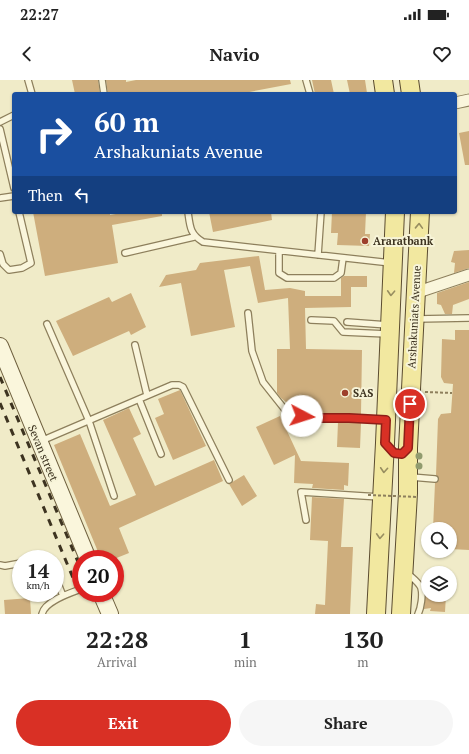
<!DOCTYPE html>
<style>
body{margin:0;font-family:"PT Serif",serif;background:#f6f6f6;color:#222;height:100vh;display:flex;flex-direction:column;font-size:15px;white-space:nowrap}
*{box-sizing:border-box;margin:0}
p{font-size:13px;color:#767676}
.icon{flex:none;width:22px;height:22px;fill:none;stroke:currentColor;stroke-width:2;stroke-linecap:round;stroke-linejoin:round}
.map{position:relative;height:534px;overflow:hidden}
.panel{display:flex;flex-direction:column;background:#fff;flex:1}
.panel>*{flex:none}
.hud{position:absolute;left:12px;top:12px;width:445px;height:122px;border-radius:4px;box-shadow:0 1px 3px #0004;background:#1a4fa0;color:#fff;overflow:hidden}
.controls{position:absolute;left:421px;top:442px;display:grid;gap:8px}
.controls a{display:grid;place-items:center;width:36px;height:36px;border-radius:50%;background:#fff;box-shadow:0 1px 3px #0004;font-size:20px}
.speed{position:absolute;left:12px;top:470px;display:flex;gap:8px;font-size:20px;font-weight:700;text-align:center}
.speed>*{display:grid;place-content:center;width:52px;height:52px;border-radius:50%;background:#fff;box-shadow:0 1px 3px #0004;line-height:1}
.speed small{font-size:10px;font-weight:400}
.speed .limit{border:6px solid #d22;background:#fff;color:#111}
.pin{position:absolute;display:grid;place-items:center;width:34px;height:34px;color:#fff;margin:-17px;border:2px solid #fff;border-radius:50%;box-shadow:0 1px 4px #0007}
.me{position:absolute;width:44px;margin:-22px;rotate:95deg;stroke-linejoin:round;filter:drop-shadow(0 0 3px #0008)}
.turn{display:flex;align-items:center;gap:14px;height:84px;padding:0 16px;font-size:18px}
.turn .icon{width:52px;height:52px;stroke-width:2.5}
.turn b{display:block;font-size:28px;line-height:34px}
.then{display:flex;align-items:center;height:38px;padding:0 16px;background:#0003;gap:8px;font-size:15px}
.eta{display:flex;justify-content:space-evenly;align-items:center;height:68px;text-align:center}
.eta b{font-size:24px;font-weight:800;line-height:28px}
.action{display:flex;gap:8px;margin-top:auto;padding:8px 16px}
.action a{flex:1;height:46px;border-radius:24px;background:#d93025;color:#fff;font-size:16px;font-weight:800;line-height:46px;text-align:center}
.action a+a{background:#f6f6f6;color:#222}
.status{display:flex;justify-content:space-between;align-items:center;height:28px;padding:0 20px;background:#fff;direction:ltr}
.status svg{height:11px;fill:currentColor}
header{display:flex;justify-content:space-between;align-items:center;height:52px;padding:0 16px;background:#fff;font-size:18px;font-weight:800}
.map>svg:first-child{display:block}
.building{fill:#ceae7d}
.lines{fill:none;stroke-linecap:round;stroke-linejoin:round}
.lane-casing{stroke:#8d7f5c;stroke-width:8}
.street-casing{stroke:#8d7f5c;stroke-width:13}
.secondary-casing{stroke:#6f603f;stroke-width:18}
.primary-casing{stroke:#5b4c30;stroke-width:20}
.path{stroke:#8d7f5c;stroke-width:2;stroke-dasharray:3 2;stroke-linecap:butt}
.lane{stroke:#faf6dc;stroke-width:5.5}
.street{stroke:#faf6dc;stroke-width:11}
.secondary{stroke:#faf6dc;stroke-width:16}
.primary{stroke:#f2e8a0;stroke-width:18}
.rail{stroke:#3d3320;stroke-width:3;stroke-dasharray:7 7;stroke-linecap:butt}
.path-bridge{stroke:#8d7f5c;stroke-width:2;stroke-dasharray:3 2;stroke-linecap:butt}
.tree{fill:#919b6f}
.oneway{stroke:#988e60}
.route-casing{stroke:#8d1f18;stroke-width:10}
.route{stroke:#d93025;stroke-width:7}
.poi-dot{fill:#9d3f2b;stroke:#f7f4d8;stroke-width:1.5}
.labels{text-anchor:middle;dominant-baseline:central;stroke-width:4;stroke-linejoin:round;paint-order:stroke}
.poi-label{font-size:11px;font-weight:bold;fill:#3d3320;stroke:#f7f4d8;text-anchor:start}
.street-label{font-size:11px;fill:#3d3320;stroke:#f7f4d8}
</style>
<div class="status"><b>22:27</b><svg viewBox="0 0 49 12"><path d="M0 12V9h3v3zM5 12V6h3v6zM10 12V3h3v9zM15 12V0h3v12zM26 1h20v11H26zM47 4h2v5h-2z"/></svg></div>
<header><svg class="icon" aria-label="back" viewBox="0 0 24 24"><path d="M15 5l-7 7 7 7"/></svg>Navio<svg class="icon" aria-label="heart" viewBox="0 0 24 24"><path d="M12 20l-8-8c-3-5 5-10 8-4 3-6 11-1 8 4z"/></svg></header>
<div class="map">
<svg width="469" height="534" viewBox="0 0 469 534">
<rect width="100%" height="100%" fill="#f0ebc8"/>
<!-- building -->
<path class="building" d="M72,0h26l2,14h-25z
M106,0h20v2l10,-2h154l1,4 -52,10h-131z
M312,0h19l3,14h-19z
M347,0h18l2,13 -17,1z
M469,51v34h-4l-6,-32z
M33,132h77v3l17,-3h35v4l-50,9 6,38 -73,13z
M209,132h62l1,8 -59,12z
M332,132h34l-1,22h5l-1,12 -32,-1 1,-12h-7z
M469,170v18l-15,5 1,-10 -4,-1 3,-11z
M259,176l6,34 25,-2 15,3v5h36v-18l3,-2h23v11h-16v20l-46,1 1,41 56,1 -1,64h-44l-14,-2 -7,-2 -15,-12 -4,-5v-44h13l-2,-51 -30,5 -8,-37 -26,4 11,57 -44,9 -10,-53 -22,4 7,-12 30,-5 4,-7z
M469,202v17l-16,6 -1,9h-7l-4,-9 -4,-1v-11z
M131,213l15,34 -15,8 -2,-4 -56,25 -17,-35 53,-24 3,5z
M455,250h14v220l-19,-1v-20h-17l2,-46 4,-4 -3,-4 2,-56 3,-5 10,-1 2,-29 -9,-1 -3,-6 1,-38 13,1z
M180,310l26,56 -33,14 -18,-42 9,-4 -6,-15z
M129,328l12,26 -8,4 22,48 59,-26 9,21 -104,47 10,25 -15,6h-13l-47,-114 26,-11 30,72 26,-11 -33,-75z
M280,336l21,45 48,2 -1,23 -4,-1v5l-32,-2 1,-4 -19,-1 1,-28 -21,10 -18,-38z
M338,342l23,1 -1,25 -23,-1z
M244,395l13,21 -15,10 -13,-22z
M312,417l32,2 -3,48h12l-3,67h-35l1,-10 9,1 3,-64 -18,-1z
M426,509l2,6h18l-1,17 -15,-1 1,-3 -7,1z
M30,518l1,16h-26l-1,-14z"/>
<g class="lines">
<!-- lane casing -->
<g class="lane-casing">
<path id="lane" d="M28,0l4,14
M102,0l2,14
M306,0l4,14
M0,42l14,-7
M0,49l14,59
M0,118l14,-2
M188,132c2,15 2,22 15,30l188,21
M279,171v22l8,5h47l7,-5 2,-15
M125,173l69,-16
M0,174l3,10 6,6 13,-2 9,-5 -12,-51
M318,175l3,-43
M248,233l4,38 11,31 23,29 16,5 15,2h32l35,2
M416,239l53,-1
M311,240l23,1 9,11 44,2
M347,242l41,3
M47,244l42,97 25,75
M135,265l12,50
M139,319l22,55
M41,361l131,-56h7l4,2 46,93
M411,397l24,2
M306,440l-5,-28 79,5
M0,485l5,1 16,-3
M407,493c4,4 12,9 14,15 2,7 0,20 -3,26
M55,496l8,20
M42,534c3,-13 28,-21 39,-25"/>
</g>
<!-- street casing -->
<g class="street-casing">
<path id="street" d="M455,23l14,-3
M415,213l54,-18"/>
</g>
<!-- secondary casing -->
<g class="secondary-casing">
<path id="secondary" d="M0,266l88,213
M101,513l9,21"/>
</g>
<!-- primary casing -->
<g class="primary-casing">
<path id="primary" d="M383,0l2,14
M409,0l2,14
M376,534l9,-171 10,-231
M401,534l7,-121v-45l12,-236"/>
</g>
<!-- path -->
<path class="path" d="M425,312l27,1"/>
<!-- lane -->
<use href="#lane" class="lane"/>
<!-- street -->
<use href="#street" class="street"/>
<!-- secondary -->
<use href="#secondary" class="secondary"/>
<!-- primary -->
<use href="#primary" class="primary"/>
<!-- rail -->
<path class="rail" d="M0,297l81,192
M0,323l76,182"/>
<!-- path-bridge -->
<path class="path-bridge" d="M368,415l50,2"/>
</g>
<!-- trees -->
<g class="tree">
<circle cx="419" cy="376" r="3.5"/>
<circle cx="419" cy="386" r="3.5"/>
</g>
<!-- one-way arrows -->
<defs><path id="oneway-chevron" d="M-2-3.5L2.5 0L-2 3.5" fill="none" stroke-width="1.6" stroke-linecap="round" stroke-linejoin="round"/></defs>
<g class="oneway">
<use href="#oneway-chevron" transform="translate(419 146) rotate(-88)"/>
<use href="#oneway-chevron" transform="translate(391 213) rotate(93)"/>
<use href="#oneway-chevron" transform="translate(384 390) rotate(94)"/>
<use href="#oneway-chevron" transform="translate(380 456) rotate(93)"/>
</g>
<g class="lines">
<!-- route casing -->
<g class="route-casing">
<path id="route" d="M302,336l15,2h32l37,2 -1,23 9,10 8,1 6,-6 2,-44"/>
</g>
<!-- route -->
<use href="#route" class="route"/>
</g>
<!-- markers -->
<g class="poi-dot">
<circle cx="365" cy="161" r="4"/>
<circle cx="345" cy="313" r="4"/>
</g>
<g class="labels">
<!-- poi labels -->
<g class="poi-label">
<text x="373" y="161">Araratbank</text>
<text x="353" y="313">SAS</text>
</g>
<!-- street labels -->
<g class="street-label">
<text transform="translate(414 237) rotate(-87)">Arshakuniats Avenue</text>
<text transform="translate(43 373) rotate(67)">Sevan street</text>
</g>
</g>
</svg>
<div class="controls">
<a><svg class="icon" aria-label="search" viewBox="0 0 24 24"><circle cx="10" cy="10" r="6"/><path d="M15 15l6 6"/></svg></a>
<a><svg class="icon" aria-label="layers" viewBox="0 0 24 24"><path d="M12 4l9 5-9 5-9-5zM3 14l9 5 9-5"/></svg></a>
</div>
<div class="speed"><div>14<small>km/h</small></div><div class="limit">20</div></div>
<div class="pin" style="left:410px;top:324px;background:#d93025"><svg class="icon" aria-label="arrive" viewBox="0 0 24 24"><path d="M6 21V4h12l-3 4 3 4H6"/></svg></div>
<svg class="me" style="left:302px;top:336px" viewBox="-20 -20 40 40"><circle r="19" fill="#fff"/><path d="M0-13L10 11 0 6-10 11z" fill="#d93025"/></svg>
<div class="hud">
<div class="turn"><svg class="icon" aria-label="right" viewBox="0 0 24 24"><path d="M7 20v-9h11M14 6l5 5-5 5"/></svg><div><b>60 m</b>Arshakuniats Avenue</div></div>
<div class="then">Then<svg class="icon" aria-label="left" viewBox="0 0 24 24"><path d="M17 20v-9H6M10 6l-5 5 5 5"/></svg></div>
</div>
</div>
<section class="panel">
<div class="eta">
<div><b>22:28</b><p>Arrival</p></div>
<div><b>1</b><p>min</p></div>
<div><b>130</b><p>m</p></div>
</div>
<div class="action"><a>Exit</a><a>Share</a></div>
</section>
